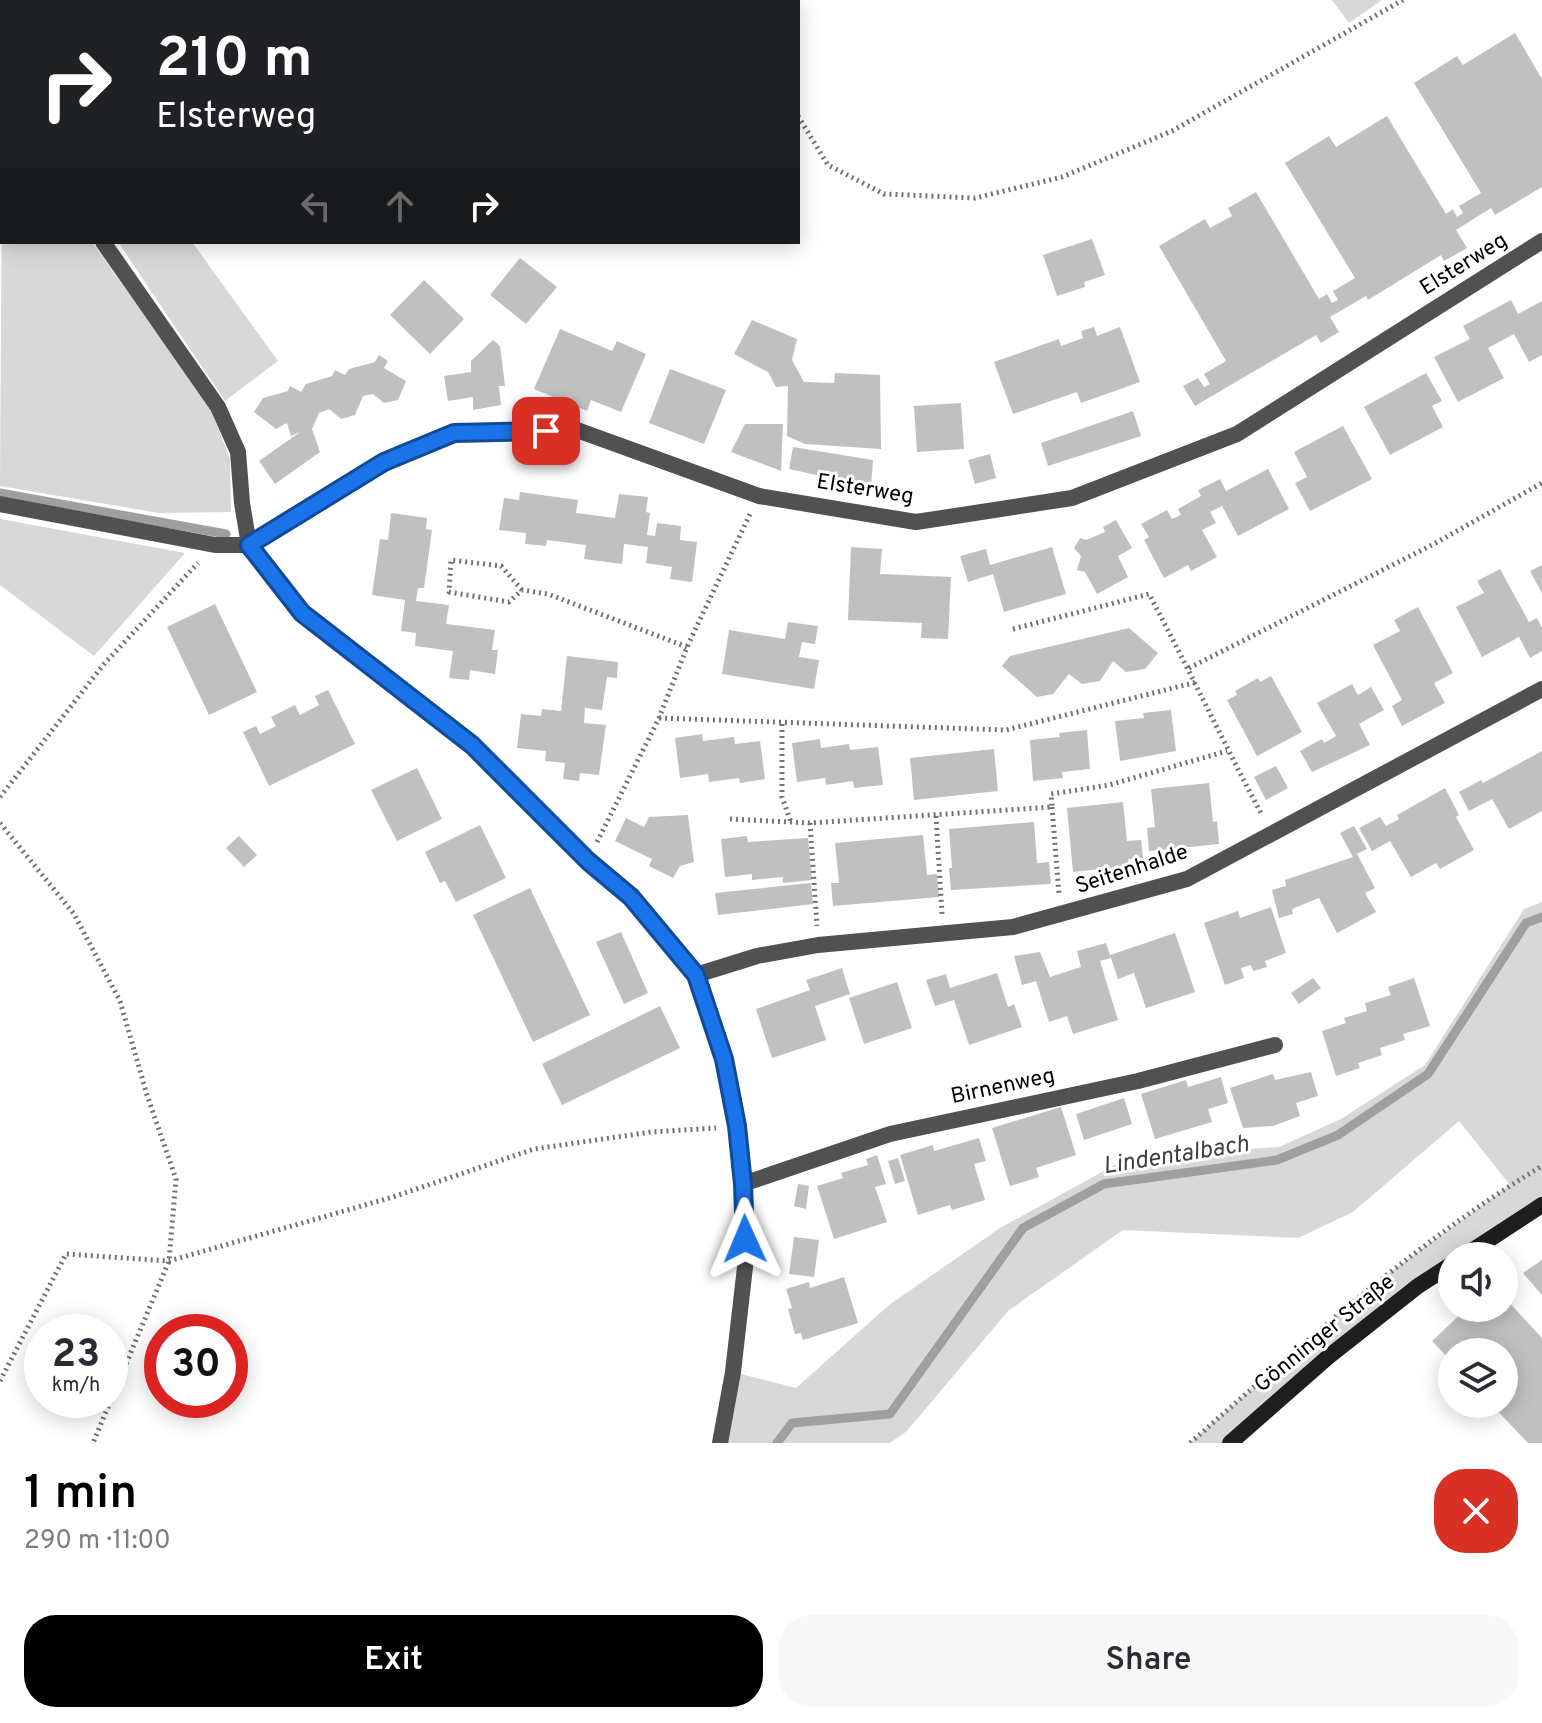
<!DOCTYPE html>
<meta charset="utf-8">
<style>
body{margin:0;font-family:Overpass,sans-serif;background:#f7f7f7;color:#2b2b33;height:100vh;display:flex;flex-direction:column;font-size:30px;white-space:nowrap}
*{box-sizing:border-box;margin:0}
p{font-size:26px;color:#7c7c81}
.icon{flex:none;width:44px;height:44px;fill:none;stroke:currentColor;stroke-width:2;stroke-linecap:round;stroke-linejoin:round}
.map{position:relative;height:1443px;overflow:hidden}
.panel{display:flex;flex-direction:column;background:#fff;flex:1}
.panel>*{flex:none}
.hud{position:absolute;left:0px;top:0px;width:800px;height:244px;box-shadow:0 4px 20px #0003;background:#202124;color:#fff;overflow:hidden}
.tools{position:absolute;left:1438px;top:1242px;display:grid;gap:16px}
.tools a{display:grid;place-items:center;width:80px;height:80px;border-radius:50%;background:#fff;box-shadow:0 4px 20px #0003;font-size:40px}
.speed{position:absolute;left:24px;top:1314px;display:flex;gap:16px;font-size:40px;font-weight:700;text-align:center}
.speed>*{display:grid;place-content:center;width:104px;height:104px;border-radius:50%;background:#fff;box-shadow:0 4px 20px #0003;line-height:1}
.speed small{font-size:20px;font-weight:400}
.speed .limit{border:12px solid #d22;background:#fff;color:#111}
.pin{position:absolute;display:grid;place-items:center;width:68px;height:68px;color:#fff;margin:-34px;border-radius:16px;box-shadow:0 4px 12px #0006}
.me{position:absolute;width:88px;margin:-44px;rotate:359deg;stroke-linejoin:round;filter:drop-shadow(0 0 6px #0008)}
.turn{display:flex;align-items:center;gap:28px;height:168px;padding:0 24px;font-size:36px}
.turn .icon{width:104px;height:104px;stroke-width:2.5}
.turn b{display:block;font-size:56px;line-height:68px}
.lanes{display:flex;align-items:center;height:76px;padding:0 24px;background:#0003;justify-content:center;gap:40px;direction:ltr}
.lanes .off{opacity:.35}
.round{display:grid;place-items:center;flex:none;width:84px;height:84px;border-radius:32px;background:#f7f7f7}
.headline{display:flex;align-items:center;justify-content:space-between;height:136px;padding:0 24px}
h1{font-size:48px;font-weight:600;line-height:60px;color:#000}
.action{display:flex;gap:16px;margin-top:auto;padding:16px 24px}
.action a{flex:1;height:92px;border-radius:32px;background:#000;color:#fff;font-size:32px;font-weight:600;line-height:92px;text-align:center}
.action a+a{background:#f7f7f7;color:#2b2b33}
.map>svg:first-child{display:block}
.green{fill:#d8d8d8}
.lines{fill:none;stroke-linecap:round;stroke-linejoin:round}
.stream{stroke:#9f9f9f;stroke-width:9}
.building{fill:#c0c0c0}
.path{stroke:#737373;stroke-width:5;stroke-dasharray:2 4;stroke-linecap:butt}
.street{stroke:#515151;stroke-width:16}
.secondary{stroke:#1e1e1e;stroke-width:16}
.route-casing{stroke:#114b97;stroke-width:20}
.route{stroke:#1a73e8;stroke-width:14}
.labels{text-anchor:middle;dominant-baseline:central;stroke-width:6;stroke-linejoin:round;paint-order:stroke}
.street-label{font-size:22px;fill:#000;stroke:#fff}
.water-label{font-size:24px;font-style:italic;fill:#404040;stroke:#fff}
</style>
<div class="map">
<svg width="1542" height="1443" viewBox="0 0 1542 1443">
<rect width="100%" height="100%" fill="#fff"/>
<!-- green -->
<path class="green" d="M1332,0h50l-33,23z
M2,167v75h90l118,165 20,52 1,53 -72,1 -159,-27z
M118,242h74l86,119 -53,40z
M0,519l185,34 -91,103 -94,-71z
M1542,902v303l-78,51h-12v8l-222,179h-40l166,-146 154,-112 -51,-64 -106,91 -55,26 -175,-8 -115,81 -101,120 -17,12h-170l13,-71 63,16 93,-83 111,-77 133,-73 146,-8 62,-28 84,-54 99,-156z"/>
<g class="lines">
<!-- stream -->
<path class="stream" d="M0,493l226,41
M777,1443l15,-20 98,-9 133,-186 81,-44 173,-24 61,-25 90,-61 98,-151 16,-6"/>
</g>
<!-- building -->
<path class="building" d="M1515,33l27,46v108l-47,28 -4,-7 -35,22 11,18 -23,13 -3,-6 -73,45 -2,-4 -36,21 9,15 -18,11 -5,-8 -121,71 -12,-20 15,-8 6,9 6,-3 -6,-10 22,-13 -67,-115 46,-27 5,9 22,-12 -4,-8 28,-16 63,107 8,-5 5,9 6,-3 -5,-9 22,-13 -70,-115 44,-27 7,11 51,-31 59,98 7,-5 4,8 6,-4 -4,-7 22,-13 -67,-110 43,-27 6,9z
M1092,239l13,36 -21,7 1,5 -28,9 -14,-41z
M520,258l37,29 -31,37 -36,-29z
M424,280l40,39 -34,35 -40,-39z
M1511,300l7,14 24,-13v54l-13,7 -15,-28 -26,14 16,30 -46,24 -24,-45 36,-18 -7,-13z
M752,320l45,19 -5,21 12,22 30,1 1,-10 45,2 1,74 -76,-5 -18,-8 1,-50 -12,1 -8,-15 -34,-18z
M1094,327l3,9 23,-9 20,55 -59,21 -4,-11 -64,22 -19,-52 65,-23 2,7 22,-8 -2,-7z
M560,329l52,22 5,-10 29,13 -25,58 -30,-12 -4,11 -53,-22z
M493,340l7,6 5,40h-6l2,19 -28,5v-13l-25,4 -4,-25 27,-4v-11z
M379,355l9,6 -4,7 22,13 -8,19 -14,3 -11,-9 -10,2 -8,19 -14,4 -12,-10 -10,4 -7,16 8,23 -45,32 -16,-23 41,-29 -9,4 -4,-13 -11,6 -22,-17 9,-14 25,-7 2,-5 11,6 5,-8 26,-8 3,-6 10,5 4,-6 26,-7z
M670,369l56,21 -22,54 -55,-21z
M1426,373l16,28 -10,5 11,21 -53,28 -26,-48z
M961,403l3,46 -47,3 -3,-46z
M1133,411l8,25 -93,30 -7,-23z
M745,424h38l-2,47 -50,-19z
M1343,426l29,53 -62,32 -15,-28 12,-6 -13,-25z
M793,447l80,13 -2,27 -82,-18z
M990,454l6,24 -21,6 -7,-24z
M1268,469l21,40 -51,27 -16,-30 -12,6 6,11 -14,7 15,27 -26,14 -3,-6 -24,13 -20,-38 5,-3 -8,-13 26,-14 5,9 9,-4 -3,-6 23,-13 -3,-6 22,-11 6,12z
M520,492l58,8 -2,13 39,5 4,-24 29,3 -2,15 4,1 -3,22 8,1 2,-13 24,3 -1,14 17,2 -5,40 -22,-3 2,-12 -26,-4 2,-16 -24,-3 -2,20 -38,-5 2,-14 -39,-5 -1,6 -21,-2 1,-11 -27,-3 5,-32 15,2z
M391,513l36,5 -1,11 6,1 -8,58h-6l-2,13 33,4 -3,19 49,6 -3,20h6l-3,24 -25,-4 -1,10 -20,-2 4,-27 -38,-5 1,-13 -15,-2 4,-31 -33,-5 8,-56 8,1z
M1116,520l16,28 -14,8 10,21 -31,17 -12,-22 -8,-2 4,-14 -7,-8 6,-10 6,2 19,-8 -2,-5z
M851,547l31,2 -2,25 71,3 -3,62 -27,-1 1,-15 -74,-3z
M1052,547l14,47 -62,18 -11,-38 -25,8 -8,-26 26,-7 4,16z
M1542,565v28l-12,-22z
M1500,569l29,53 8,-4 5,10v23l-12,7 -11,-21 -37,20 -26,-50 28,-14 -7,-12z
M215,604l42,88 -48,23 -42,-88z
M1418,607l35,66 -19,10 11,20 -43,23 -10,-20 10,-6 -29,-55 27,-14 -6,-11z
M788,622l30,4 -3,18 -13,-2 -3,15 20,3 -5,29 -92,-15 7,-44 56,9z
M1129,628l29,25 -13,16 -19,3 -13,-11 -13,20 -18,3 -13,-10 -16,20 -16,3 -35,-31 8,-10z
M567,656l51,6 -1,16 -10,-1 -5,33 -17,-2 -1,15 22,2 -7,50 -19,-2 -1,8 -16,-2 2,-16 -20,-2 1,-10 -29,-3 4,-34 20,2 1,-7 19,2z
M1271,676l31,56 -45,24 -30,-56 10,-5 -2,-4 23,-13 2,4z
M1352,684l6,11 13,-8 13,23 -25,14 11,21 -58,27 -12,-21 22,-12 2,4 12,-7 -19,-33z
M328,690l27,54 -86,42 -26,-54 13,-6 4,8 16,-8 -5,-9 24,-12 5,10 19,-10 -4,-9z
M1171,710l5,41 -56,10 -5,-40 29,-3 -1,-5z
M1087,730l3,39 -28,3 1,6 -30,3 -3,-41 30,-3 -1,-4z
M702,734l1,7 31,-4 1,7 25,-3 5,38 -25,4 -1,-5 -30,4 -1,-8 -28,4 -5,-40z
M820,739l1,9 28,-4 1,6 28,-3 5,38 -29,3 -1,-7 -27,4 -1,-7 -28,4 -5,-39z
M994,749l4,42 -84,9 -4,-42z
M1542,751v60l-33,18 -17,-30 -23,12 -10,-19 22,-12 2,3z
M1276,766l12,22 -22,12 -12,-23z
M417,768l25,51 -45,22 -26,-51z
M1209,783l4,39 4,-1 2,23 -70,7 -2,-23 8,-1 -4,-38z
M1445,788l14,27 -3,2 18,33 -34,19 -4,-6 -25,14 -21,-36 -18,10 -13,-23 21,-11 6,9 13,-7 -2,-4z
M1123,802l4,39 14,-1 2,18 -15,1 1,7 -56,6 -6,-64z
M688,815l6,47 -14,4 -7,12 -24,-12 3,-7 -37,-18 11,-23 18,9 5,-10z
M1034,822l3,41 12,-1 2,22 -100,6 -2,-22h3l-3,-39z
M480,825l26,53 -50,24 -11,-21 -5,2 -15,-31z
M1354,826l13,23 -10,5 18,34 -10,5 11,19 -39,21 -18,-35 -27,11 1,5 -14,4 -7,-28 14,-4 -1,-6 68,-23 -13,-24z
M923,835l4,40 10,-1 2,23 -106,9 -2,-23h8l-4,-40z
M239,836l18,19 -13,12 -18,-19z
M747,836l1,6 60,-4 4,42 -29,3v-6l-31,3v-6l-27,3 -4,-38z
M811,883l2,21 -95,11 -3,-22z
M530,888l60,127 -57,27 -60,-127z
M1271,907l15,46 -21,8 2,6 -14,4 -2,-6 -10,3 3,10 -19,7 -21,-62 34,-12 2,7z
M621,932l27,61 -24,11 -28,-62z
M1175,933l20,59 -49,16 -12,-35 -16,6 -7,-21 -11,3 18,59 -45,14 -6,-18 -18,6 -13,-41 -14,4 -8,-29 26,-4 10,25 31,-10 -4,-16 29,-8 4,12z
M842,968l8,26 -35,12 11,34 -54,18 -16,-49 54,-19 -4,-10z
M997,973l11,34 6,-3 8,23 -53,18 -15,-45 -19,6 -9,-26 20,-6 4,14z
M1313,978l8,10 -22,16 -8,-11z
M1414,978l16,48 -27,8 2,6 -25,8 2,7 -24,8 2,5 -24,8 -14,-45 24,-8 -2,-5 23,-7 -2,-8 26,-8 -3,-8z
M897,982l15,46 -48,16 -15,-46z
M660,1006l20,42 -118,57 -20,-41z
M1311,1072l7,24 -22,7 4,13 -27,10 -30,2 -13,-40 43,-14 2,6z
M1221,1077l7,26 -20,6 4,13 -57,17 -14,-45 45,-14 2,7z
M1124,1098l8,26 -48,16 -8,-26z
M1061,1107l15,48 -40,13 3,9 -29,9 -18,-58z
M979,1138l7,23 -12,3 11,36 -33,10 -2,-5 -32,10 -18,-60 33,-10 1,6z
M877,1155l9,29 -11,3 12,35 -53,17 -17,-53 26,-8 -2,-5 27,-8 -2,-6z
M898,1158l7,23 -10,3 -7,-23z
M798,1184l11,2 -3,23 -12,-3z
M794,1237l25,3 -5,37 -25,-3z
M1542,1260v35l-19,-22z
M844,1277l14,46 -55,17 -2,-7 -6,1 -7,-25 4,-1 -6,-19 23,-7 1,6z
M1504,1297l38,41v105h-14l-37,-39h13v-52h-52v10l-20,-21 35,-33h37z"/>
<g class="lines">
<!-- path -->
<path class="path" d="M739,0l1,2
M798,116l30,49 56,29 91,4 87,-21 110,-46 231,-131
M522,590l-21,-24 -50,-6 -2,32 60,10 13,-12 26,4 139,53
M1013,629l136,-35c39,73 74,148 113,221
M1189,668l243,-123 110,-62
M659,718l347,12 191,-48
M782,724v73l9,25
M0,797l104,-133 94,-101
M1052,807l7,87
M936,816l6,98
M730,819l80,4 242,-16 -1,-13 58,-9 118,-34
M0,823l74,91 46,87 27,94 29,84 -7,82 -76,182
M810,823l7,103
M597,842l62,-124 28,-71 63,-133
M0,1381l66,-127 103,7 224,-64 141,-48 117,-17 65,-4
M1190,1443c112,-98 224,-200 352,-277"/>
<!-- street -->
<path class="street" d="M126,2l2,-2
M103,242l115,165 20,45 4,51 7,42 53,68 170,132 116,116 43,36 65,78 28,84 13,67 6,58 2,83 -12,105 -13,71
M0,504l215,41h34l135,-83 70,-29 123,-3 182,66 157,26 156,-24 165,-64 305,-193
M696,975l61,-19 61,-11 195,-18 174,-48 355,-190
M743,1184l147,-50 248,-53 137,-36"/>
<!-- secondary -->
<path class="secondary" d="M1464,1256l78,-51
M1230,1443l98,-86 90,-71 34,-22"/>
</g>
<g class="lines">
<!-- route casing -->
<g class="route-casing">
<path id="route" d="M546,431l-92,2 -70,29 -135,83 53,68 170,132 116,116 43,36 65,78 28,84 13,67 6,58 2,55"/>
</g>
<!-- route -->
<use href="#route" class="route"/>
</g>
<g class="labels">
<!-- street labels -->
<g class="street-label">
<text transform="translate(1464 265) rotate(-32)">Elsterweg</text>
<text transform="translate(865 490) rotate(9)">Elsterweg</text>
<text transform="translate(1132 870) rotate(-18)">Seitenhalde</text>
<text transform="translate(1003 1087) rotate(-12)">Birnenweg</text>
<text transform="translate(1325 1334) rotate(-39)">Gönninger Straße</text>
</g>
<!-- water labels -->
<g class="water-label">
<text transform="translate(1176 1156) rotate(-9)">Lindentalbach</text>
</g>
</g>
</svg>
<div class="tools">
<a><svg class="icon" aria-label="sound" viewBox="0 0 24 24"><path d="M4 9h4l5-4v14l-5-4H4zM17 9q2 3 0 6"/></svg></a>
<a><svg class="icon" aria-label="layers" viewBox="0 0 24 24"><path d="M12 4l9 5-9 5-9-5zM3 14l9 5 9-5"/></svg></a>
</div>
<div class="speed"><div>23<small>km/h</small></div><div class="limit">30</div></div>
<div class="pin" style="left:546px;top:431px;background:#d93025"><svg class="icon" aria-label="arrive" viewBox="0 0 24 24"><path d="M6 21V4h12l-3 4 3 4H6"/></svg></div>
<svg class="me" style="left:745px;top:1239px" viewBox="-20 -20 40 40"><path d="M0-17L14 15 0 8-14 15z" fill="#1a73e8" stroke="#fff" stroke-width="4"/></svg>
<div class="hud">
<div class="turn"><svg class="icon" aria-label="right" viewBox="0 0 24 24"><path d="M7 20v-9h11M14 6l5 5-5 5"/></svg><div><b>210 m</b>Elsterweg</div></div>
<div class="lanes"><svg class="icon off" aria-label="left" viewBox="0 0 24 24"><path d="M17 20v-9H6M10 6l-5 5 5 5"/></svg><svg class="icon off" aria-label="ahead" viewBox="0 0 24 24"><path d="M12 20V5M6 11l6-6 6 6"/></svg><svg class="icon" aria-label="right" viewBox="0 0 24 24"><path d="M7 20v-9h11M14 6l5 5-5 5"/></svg></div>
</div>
</div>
<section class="panel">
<div class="headline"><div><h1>1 min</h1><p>290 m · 11:00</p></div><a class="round" style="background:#d93025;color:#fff"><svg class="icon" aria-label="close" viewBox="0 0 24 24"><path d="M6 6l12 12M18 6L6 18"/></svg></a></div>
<div class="action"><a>Exit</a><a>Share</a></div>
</section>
